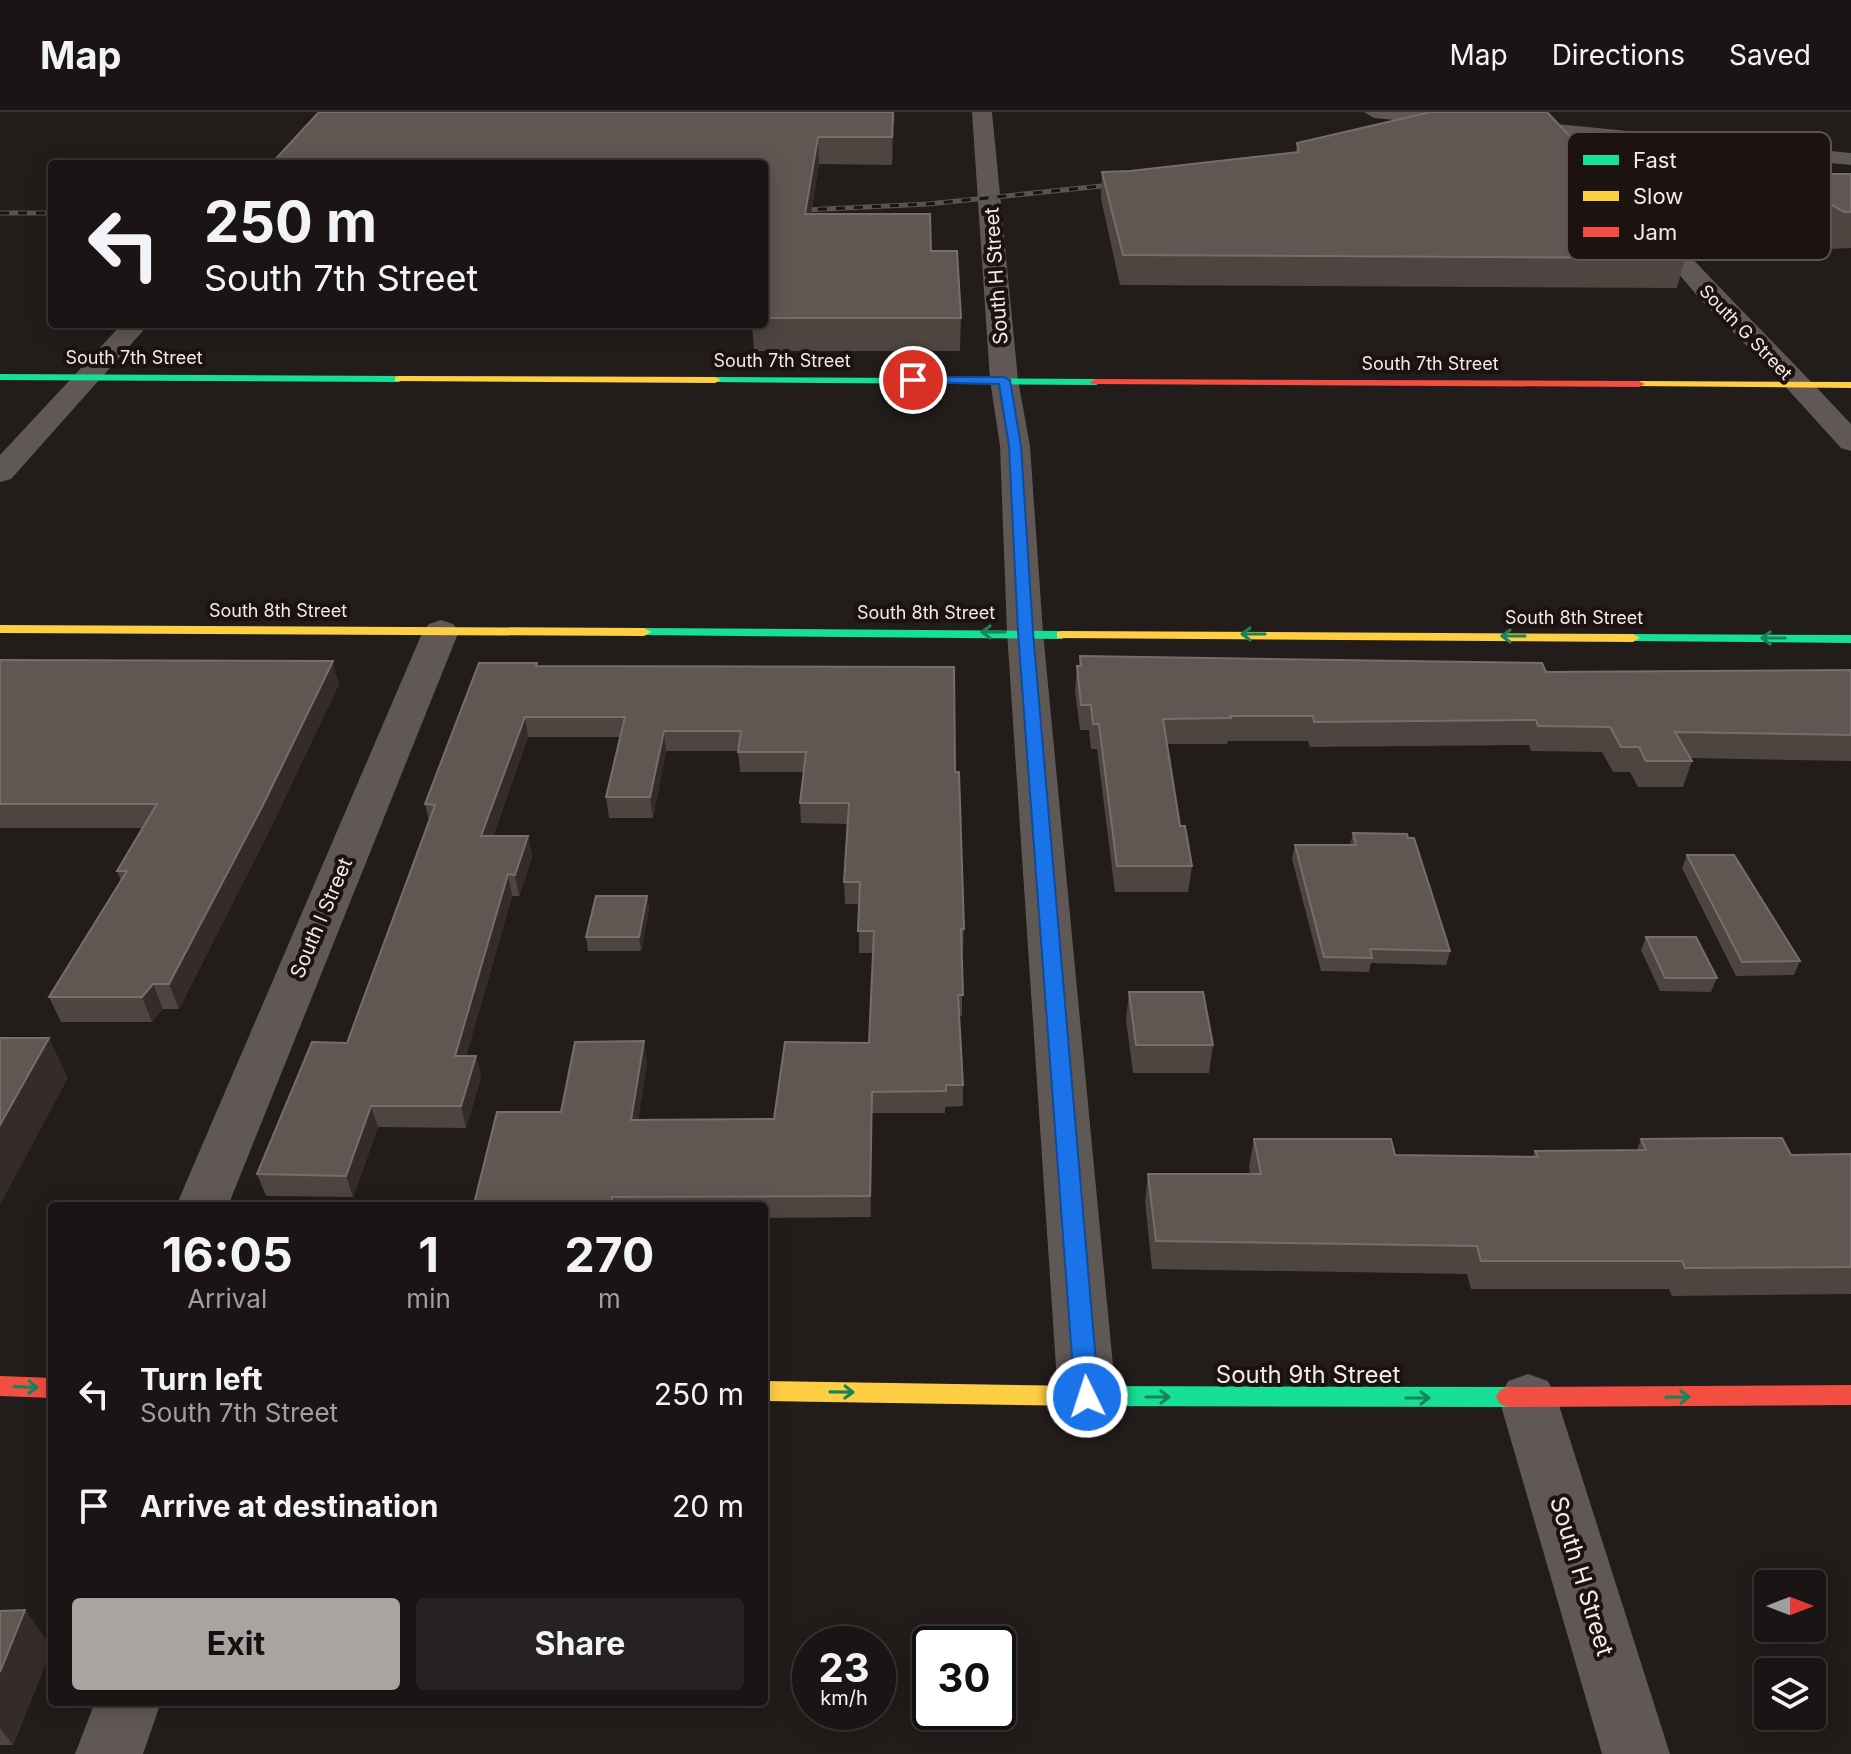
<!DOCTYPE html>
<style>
body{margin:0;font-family:Inter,sans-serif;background:#272222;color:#f1f3f6;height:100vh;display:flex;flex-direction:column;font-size:30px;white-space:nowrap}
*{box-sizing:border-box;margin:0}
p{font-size:26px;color:#9f9fa0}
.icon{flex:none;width:44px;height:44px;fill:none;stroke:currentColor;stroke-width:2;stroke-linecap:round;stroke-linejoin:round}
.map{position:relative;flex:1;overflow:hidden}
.panel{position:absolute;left:48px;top:1090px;width:720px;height:504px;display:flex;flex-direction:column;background:#1a1514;border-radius:8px;box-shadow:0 4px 20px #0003,0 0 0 2px #383434}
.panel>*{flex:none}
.guide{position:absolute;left:48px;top:48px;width:720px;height:168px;border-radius:8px;box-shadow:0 4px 20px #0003,0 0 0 2px #383434;background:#1a1514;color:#f1f3f6;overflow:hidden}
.needle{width:52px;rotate:90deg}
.buttons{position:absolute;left:1754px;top:1458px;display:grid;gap:16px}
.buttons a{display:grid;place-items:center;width:72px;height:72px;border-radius:8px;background:#1a1514;box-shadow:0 4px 20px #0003,0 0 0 2px #383434;font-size:40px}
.speed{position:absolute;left:792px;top:1514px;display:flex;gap:16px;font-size:40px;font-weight:700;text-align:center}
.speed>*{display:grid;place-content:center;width:104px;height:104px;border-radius:50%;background:#1a1514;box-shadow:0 4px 20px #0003,0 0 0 2px #383434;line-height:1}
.speed small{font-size:20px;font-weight:400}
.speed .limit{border:4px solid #111;border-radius:12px;background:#fff;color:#111}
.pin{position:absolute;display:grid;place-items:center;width:68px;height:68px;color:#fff;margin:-34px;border:4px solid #fff;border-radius:50%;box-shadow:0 2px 8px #0007}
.me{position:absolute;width:88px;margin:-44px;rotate:356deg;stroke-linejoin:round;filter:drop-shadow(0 0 6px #0008)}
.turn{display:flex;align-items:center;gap:28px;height:168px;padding:0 24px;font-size:36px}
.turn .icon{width:104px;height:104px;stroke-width:2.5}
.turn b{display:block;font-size:56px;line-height:68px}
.eta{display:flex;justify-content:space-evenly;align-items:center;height:136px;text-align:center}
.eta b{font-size:48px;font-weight:700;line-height:56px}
.primary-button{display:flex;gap:16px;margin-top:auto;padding:16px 24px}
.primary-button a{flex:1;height:92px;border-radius:8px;background:#a9a3a1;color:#111;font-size:32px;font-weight:700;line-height:92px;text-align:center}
.primary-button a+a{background:#272222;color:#f1f3f6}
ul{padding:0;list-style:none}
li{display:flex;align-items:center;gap:24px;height:112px;padding:0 24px}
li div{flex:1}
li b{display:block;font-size:30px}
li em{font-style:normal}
header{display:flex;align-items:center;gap:48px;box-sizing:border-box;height:112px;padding:0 40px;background:#1a1514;border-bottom:2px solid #383434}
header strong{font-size:38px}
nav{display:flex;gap:44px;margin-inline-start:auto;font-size:28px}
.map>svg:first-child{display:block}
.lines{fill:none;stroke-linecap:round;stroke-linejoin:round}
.street{fill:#5f5855;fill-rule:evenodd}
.fast{fill:#16e098;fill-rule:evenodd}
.slow{fill:#ffcf43;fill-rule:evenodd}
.jam{fill:#f24e42;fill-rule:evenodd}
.rail-casing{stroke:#595452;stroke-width:5}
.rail{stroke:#1c120f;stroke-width:3;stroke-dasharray:9;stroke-linecap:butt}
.wall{fill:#4e4440}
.shaded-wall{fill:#352c29}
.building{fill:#605652;stroke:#776d6a;stroke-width:2}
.oneway{stroke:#19835a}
.route{fill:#1a73e8;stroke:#114b97;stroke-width:2}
.labels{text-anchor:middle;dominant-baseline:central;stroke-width:8;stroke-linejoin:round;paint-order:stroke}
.far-street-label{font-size:18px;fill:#f2ebe9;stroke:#1c120f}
.street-label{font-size:20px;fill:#f2ebe9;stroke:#1c120f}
.near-street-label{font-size:24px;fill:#f2ebe9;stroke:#1c120f}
.key{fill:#1c120f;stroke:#5c5350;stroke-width:2}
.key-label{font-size:22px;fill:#f2ebe9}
</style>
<header>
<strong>Map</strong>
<nav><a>Map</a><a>Directions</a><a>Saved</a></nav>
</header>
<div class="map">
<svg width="1851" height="1642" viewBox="0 0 1851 1642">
<rect width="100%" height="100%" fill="#221c1b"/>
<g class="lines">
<!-- street -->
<path class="street" d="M972,0h20l26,268 12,66 13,186 73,765 -9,18 -20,7 -20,-7 -9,-18 -51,-765 -7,-186 -10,-66z
M1364,0h71l416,41v12l-477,-47z
M1643,100l8,2c65,72 134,139 200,210v27l-10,-3 -77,-85 -64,-64 -68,-80 3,-5z
M122,212h27l-138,155 -11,3v-27z
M441,508l12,4 6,7 -231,575h-52l247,-575 6,-7z
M1528,1262l20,7 9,18 113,355h-68l-103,-355 9,-18z
M95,1590h66l-18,52h-68z"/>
<!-- fast -->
<path class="fast" d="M0,262l399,2 6,3 -6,3 -399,-2z
M715,265l381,2 6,3 -6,3 -385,-3 -2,-2z
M644,516l418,3 7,4 -7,4 -423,-4v-6z
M1633,522l218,1v8l-223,-2 -2,-3z
M1084,1274l424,1 8,3 4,7 -4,7 -8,3 -424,-1 -8,-3 -4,-7 4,-7z"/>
<!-- slow -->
<path class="slow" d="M399,264l316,1 6,3 -6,3 -320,-2v-4z
M1639,269l212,1v6l-216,-2v-4z
M0,513l644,3 7,4 -7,4 -644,-3z
M1062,519l571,3 7,4 -7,4 -576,-4v-6z
M764,1269l320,5 8,3 4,7 -4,7 -8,3 -320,-5z"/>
<!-- jam -->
<path class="jam" d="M1096,267l543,2 6,3 -6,3 -547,-3 -2,-2z
M0,1264l52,2v20l-52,-2z
M1851,1273v20l-343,2 -8,-3 -4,-7 4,-7 8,-3z"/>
<!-- rail casing -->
<g class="rail-casing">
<path id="rail" d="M764,100l164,-8 193,-20
M0,101h52"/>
</g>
<!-- rail -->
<use href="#rail" class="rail"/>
</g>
<!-- wall -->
<path class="wall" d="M319,0h576l-3,53 -73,-1 -8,50 120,37 30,67 -1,33h-206l-2,-27h12v-160z
M1297,31l388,115 -8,30 -557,-3 -19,-86 1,-27 28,-1 166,-19z
M1779,62h72v74l-19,1 -64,-39z
M1080,544l466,16 305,-2v91l-161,-3 2,3 -9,26h-45l-8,-15h-17l-11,-20 -71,-1 -2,-6 -219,2 -2,-6h-80l-1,3h-60l13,82 12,40 -4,26h-73l-18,-143h-6l-2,-19h-9l-5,-39 2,-25h2z
M0,548l339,24 -69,145 -91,180h-16l-11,13h-91l-12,-25 72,-116 -4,-10 26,-43h-143z
M537,551l1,3 417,106 9,157 -1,21h-1v66h-3l4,69v21l-18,1v6h-73l-1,104 -107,1v-12h-398l108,-2 87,-92 86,-49 -9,57 136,-1 95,-76 4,-90h-14v-49h-14l-1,-22 3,-58 -46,-1 -1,-20 4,-31h-64l-2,-21h-72l-13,67h-44l-3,-21 14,-60h-92l-35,99h35l4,21 -13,39h-7l-46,160h10l5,21 -15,51 -88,-1 -25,70 -87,-1 -9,-22 90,-131 82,-222 -4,-17z
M1353,721l97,118 -4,14 -75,-2 -2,9 -48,-1 -29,-112 3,-14h55z
M1687,743l113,106 -6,14 -58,1 -54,-108z
M647,784l2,14 -8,41h-53l-2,-14z
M1646,825l71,41 -6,14 -51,-1 -19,-41z
M1129,880l84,53 -4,28h-76l-7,-53z
M1254,1027l141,16 138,2 2,-6 102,-1 4,-11 150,16 60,-1v140l-179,2 -3,-7h-198l-4,-15 -315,-5 -7,-68 3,-27h102l-1,-7z
M25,1498l27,38 -39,97h-13v-134z"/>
<!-- shaded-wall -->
<path class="shaded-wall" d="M893,0h2l-3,53v-28z
M818,25l1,27 -13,80 -1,-30z
M333,549l6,23 -69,145 -91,180 -10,-25z
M525,605l3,20 -43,120 -4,-21z
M664,619l2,20 -13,67 -3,-21z
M528,724l4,21 -13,39 -4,-21z
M508,762l4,22 -52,181 -5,-21z
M647,784l2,14 -8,41 -2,-14z
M153,872l10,25 -11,13 -10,-25z
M49,926l19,40 -68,127v-80z
M644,929l3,22 -12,78 -4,-21z
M476,944l5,21 -15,51 -5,-22z
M872,980v21l-1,104 -1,-21z
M371,994l7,21 -25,70 -7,-21z
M25,1498l27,38 -39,97 -13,-17v-56z"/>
<!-- building -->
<path class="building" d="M319,0h574l-1,25h-74l-13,77h125l1,37h26l4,67h-197v-67l2,-10h-2v-77h-493z
M1431,0h116l138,146 -562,-3 -21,-83 28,-1 169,-19 -2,-9z
M1779,62h72v38h-7z
M1080,544l462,7 4,9 305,-2v65l-176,-3 17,29h-46l-7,-14h-18l-11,-20 -72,-1 -2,-6 -222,2 -1,-6h-83l1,2 -68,1 17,107h5l7,40h-75l-18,-142h-6l-2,-19h-10l-4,-39h4z
M0,548l333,1 -70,144 -94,179h-16l-11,13h-93l78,-126h-10l40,-67h-157z
M479,551h58l-1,3 418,1 1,105h4l5,157h-3l2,66h-5l5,90h-17v6l-74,1 -2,104 -258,1 -1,9h-245l108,-2 23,-92h64l14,-70 69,-1 -13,79 143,-1 11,-77 84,1 5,-112h-16l2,-49h-16l5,-79h-49l6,-51h-68l3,-21h-77l-14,66h-44l19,-80h-100l-44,119h47l-13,39 -7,-1 -53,182h21l-15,50h-90l-25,70 -89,-2 55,-132 35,1 88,-238 -10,-1z
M1353,721l54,1 1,4h6l36,113 -80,-2 2,9 -48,-1 -29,-112h61z
M1687,743h47l66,106 -58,1z
M596,784h51l-8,41h-53z
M1646,825h50l21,41h-52z
M1129,880h74l10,53h-77z
M0,926h49l-49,87z
M1740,1026h42l9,17 60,-1v113l-166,1 -3,-7h-201l-4,-15 -321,-5 -8,-67h113l-7,-35h137l4,16 143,2 -3,-6 111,-1 -5,-11z
M25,1498l-25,62v-61z"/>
<!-- one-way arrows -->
<defs><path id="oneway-shaft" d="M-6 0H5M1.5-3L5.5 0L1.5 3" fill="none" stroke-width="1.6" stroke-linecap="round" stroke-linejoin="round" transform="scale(2)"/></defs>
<g class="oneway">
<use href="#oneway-shaft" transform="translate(993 520) rotate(-180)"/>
<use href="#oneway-shaft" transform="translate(1253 522) rotate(-180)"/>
<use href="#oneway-shaft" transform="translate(1513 524) rotate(-180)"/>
<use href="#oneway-shaft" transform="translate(1773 526) rotate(-180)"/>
<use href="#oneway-shaft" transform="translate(26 1275) rotate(2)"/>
<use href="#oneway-shaft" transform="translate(842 1280) rotate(1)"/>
<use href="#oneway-shaft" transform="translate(1158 1285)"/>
<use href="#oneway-shaft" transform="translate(1678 1285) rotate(-1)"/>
<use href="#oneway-shaft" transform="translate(1418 1286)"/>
</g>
<!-- route -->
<path class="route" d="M913,265h91l6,3 11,66 12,186 66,765 -3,7 -9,3 -8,-3 -4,-7 -57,-765 -9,-186 -10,-62 -90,-2 -1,-2z"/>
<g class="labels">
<!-- far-street labels -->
<g class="far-street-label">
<text transform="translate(1746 220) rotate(46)">South G Street</text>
<text x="134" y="245">South 7th Street</text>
<text x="782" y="248">South 7th Street</text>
<text x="1430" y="251">South 7th Street</text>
<text x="278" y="498">South 8th Street</text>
<text x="926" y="500">South 8th Street</text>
<text x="1574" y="505">South 8th Street</text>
</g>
<!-- street labels -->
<g class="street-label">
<text transform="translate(996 164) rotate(-94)">South H Street</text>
<text transform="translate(321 806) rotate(-67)">South I Street</text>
</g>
<!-- near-street labels -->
<g class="near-street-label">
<text x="1308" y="1262">South 9th Street</text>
<text transform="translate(1582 1464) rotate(73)">South H Street</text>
</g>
</g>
<!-- legend -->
<rect x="1567" y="20" width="264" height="128" rx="12" class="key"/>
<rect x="1583" y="43" width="36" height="10" fill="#16e098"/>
<rect x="1583" y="79" width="36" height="10" fill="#ffcf43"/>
<rect x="1583" y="115" width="36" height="10" fill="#f24e42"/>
<g class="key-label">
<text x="1633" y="56">Fast</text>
<text x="1633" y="92">Slow</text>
<text x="1633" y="128">Jam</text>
</g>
</svg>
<div class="buttons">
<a><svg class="needle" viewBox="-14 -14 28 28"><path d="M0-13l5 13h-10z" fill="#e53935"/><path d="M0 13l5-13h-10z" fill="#9f9fa0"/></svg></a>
<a><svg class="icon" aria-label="layers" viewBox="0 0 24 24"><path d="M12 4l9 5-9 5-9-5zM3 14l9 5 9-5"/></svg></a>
</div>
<div class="speed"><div>23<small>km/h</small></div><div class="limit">30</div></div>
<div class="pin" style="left:913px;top:268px;background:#d93025"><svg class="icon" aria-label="arrive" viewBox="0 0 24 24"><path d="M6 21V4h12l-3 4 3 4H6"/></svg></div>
<svg class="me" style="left:1087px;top:1285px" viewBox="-20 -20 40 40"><circle r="17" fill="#1a73e8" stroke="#fff" stroke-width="3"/><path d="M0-11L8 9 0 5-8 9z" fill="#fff"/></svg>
<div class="guide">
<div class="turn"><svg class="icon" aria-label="left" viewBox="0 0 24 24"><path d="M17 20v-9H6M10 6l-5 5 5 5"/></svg><div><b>250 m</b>South 7th Street</div></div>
</div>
<section class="panel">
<div class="eta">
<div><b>16:05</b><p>Arrival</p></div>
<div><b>1</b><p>min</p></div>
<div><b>270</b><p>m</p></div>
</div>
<ul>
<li><svg class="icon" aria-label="left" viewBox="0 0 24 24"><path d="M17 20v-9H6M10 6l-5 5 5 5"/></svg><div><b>Turn left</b><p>South 7th Street</p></div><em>250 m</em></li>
<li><svg class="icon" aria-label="arrive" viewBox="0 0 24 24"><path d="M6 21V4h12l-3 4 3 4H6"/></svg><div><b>Arrive at destination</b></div><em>20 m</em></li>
</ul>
<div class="primary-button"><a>Exit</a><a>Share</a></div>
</section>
</div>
